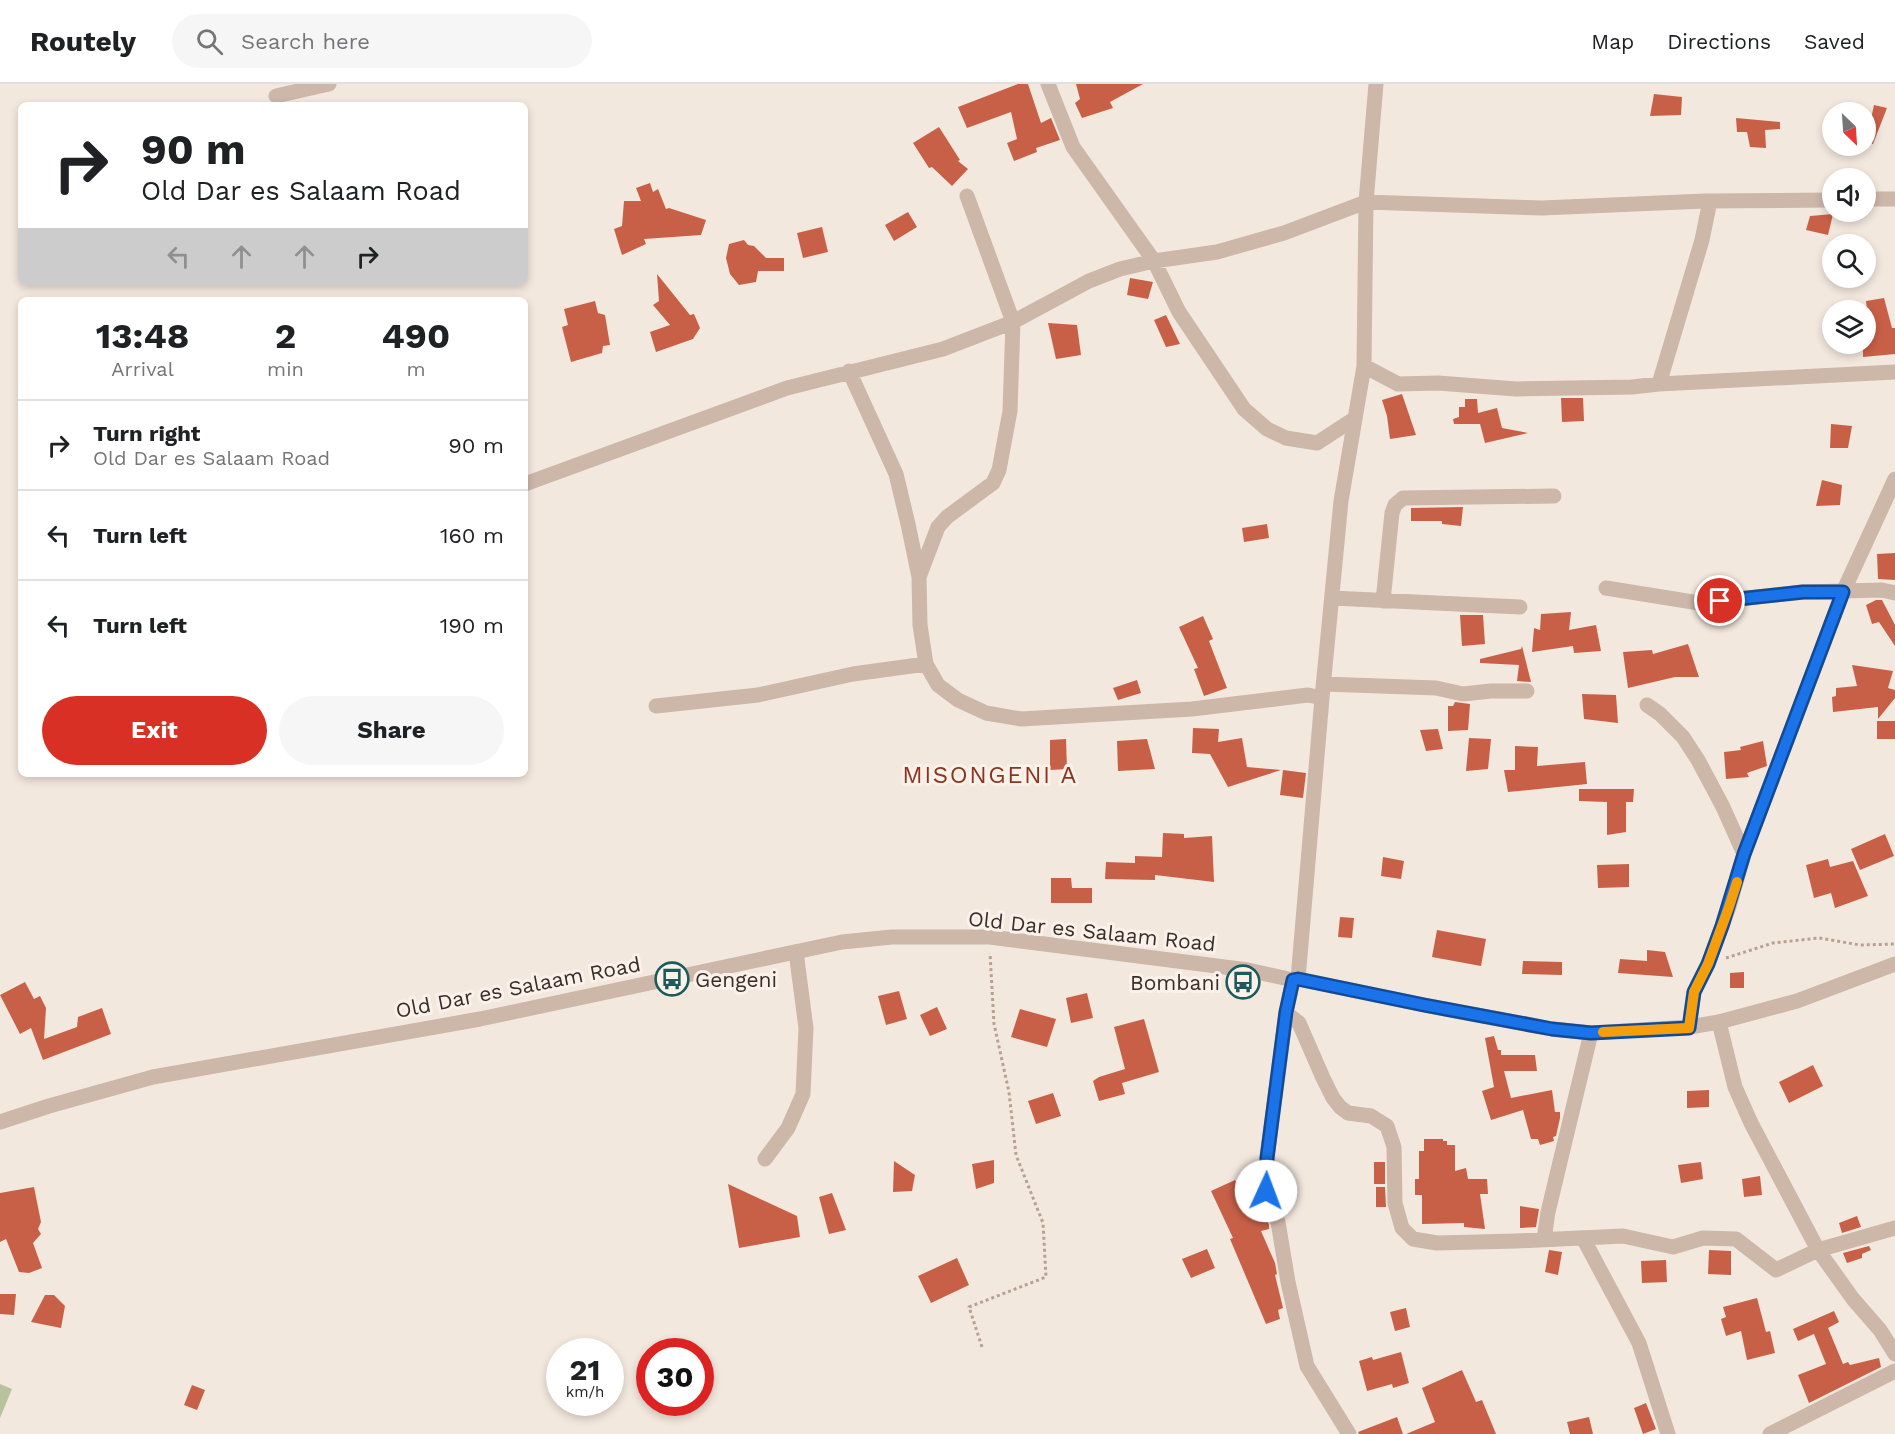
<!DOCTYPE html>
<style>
body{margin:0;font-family:"Work Sans",sans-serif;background:#f6f6f6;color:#202124;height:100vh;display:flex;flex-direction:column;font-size:22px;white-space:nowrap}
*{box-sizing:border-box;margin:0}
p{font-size:20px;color:#757577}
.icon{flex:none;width:33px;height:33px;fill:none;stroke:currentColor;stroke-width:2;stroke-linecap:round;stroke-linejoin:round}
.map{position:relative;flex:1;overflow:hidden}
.drawer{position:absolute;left:18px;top:213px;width:510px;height:480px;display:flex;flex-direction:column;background:#fff;border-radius:9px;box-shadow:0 3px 9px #0003}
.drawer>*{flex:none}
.guide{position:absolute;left:18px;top:18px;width:510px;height:183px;border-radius:9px;box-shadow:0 3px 9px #0003;background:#fff;color:#202124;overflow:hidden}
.needle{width:39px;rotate:155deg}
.buttons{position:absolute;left:1822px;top:18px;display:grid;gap:12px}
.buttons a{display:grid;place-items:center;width:54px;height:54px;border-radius:50%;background:#fff;box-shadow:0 3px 9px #0003;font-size:30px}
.speed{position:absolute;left:546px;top:1254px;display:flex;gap:12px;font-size:30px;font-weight:700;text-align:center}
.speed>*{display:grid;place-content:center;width:78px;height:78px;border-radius:50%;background:#fff;box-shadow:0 3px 9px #0003;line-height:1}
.speed small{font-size:15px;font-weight:400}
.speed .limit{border:9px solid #d22;background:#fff;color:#111}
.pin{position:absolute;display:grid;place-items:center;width:51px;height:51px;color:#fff;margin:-26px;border:3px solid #fff;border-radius:50%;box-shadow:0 2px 6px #0007}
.me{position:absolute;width:66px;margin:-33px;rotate:2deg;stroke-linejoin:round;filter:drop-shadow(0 0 4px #0008)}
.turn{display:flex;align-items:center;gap:21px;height:126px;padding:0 24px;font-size:27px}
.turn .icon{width:78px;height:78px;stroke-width:2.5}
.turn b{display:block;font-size:42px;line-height:51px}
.lanes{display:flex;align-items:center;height:57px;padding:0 24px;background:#0003;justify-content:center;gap:30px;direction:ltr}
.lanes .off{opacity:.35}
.eta{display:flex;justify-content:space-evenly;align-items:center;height:102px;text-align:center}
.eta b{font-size:36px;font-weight:700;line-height:42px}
.primary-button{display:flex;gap:12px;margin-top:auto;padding:12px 24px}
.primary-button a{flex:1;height:69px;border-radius:36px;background:#d93025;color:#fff;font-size:24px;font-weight:700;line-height:69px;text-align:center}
.primary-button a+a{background:#f6f6f6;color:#202124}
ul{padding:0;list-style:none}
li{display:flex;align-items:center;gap:18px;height:90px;padding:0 24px;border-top:2px solid #e0e0e0}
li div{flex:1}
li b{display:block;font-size:22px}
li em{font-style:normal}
header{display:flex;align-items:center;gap:36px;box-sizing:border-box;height:84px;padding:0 30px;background:#fff;border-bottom:2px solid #e0e0e0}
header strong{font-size:28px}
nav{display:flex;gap:33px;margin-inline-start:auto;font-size:21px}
.search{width:420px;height:54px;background:#f6f6f6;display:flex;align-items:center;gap:15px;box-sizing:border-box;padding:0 21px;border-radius:33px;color:#757577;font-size:22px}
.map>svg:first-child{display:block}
.green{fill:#b8c39d}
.building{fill:#c86047}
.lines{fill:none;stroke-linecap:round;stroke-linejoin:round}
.path{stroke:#b8a193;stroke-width:3;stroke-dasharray:3 3;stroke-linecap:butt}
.minor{stroke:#ccb7a9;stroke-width:15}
.tertiary{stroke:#ccb7a9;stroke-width:15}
.route-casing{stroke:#114b97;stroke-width:15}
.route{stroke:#1a73e8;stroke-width:10}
.slow{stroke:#f59e0b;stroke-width:10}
.labels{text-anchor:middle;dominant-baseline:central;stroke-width:6;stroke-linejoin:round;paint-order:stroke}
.street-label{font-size:21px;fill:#392d29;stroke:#faf2ea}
.poi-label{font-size:21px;fill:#392d29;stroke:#faf2ea;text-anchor:start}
.quarter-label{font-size:24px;letter-spacing:1.5px;fill:#893520;stroke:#faf2ea}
</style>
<header>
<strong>Routely</strong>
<div class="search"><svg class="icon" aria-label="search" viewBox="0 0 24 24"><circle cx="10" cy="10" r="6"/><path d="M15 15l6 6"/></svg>Search here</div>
<nav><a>Map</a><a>Directions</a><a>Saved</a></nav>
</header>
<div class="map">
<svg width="1895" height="1350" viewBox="0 0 1895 1350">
<rect width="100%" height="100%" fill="#f3e8de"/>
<!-- green -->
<path class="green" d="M0,1300l12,5 -12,29z"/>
<!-- building -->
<path class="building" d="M1018,0h10l13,39 10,-5 9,22 -24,8 1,4 -23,9 -7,-18 10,-4 -6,-27 -44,16 -9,-21z
M1076,0h67l-33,18 3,6 -31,10 -7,-15 5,-4z
M1654,10l28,3 -1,18 -31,1z
M1874,21l13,3 -14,36 -7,-2z
M1736,34l44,4v7l-15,1 1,18 -16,-1 -3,-15h-10z
M939,43l21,33 -2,1 10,8 -16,17 -20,-19 -3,1 -16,-25z
M650,99l3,9 5,-3 8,20 3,-1 37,12 -5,15 -57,4 2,5 -24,11 -8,-26 8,-3 2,-25h17l-5,-13z
M908,128l9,15 -23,14 -9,-16z
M1833,130l-5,21 -22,-5 4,-14z
M822,143l6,25 -25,6 -6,-25z
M744,156l4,5 6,1 12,12h18v13h-26l-2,11 -17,3 -9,-11 -4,-16 3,-14z
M657,190l33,41 4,-1 6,14 -7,11 -37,13 -6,-20 20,-7 -17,-20 6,-4z
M1130,194l23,4 -5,17 -21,-4z
M1884,214l8,30h3v26l-32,3v-13h3v-17h3l-3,-26z
M595,217l3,12 7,2 5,30 -7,1 -1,7 -31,9 -9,-35 6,-2 -4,-16z
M1166,231l14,29 -14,3 -12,-27z
M1048,239l29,2 4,30 -25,4z
M1402,310l14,41 -26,4 -3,-23 -5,-16z
M1561,314h22l1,23 -22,1z
M1465,315h12l1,14 19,-5 5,20 26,5 -43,10 -5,-19h-26l-1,-5 6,-2v-10h6z
M1831,340l21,2 -4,22h-18z
M1822,396l20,5 -2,20 -24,1z
M1463,423l-2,19 -19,-2v-3h-31v-13z
M1267,440l2,14 -25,4 -2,-14z
M1895,469v27l-17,-1 -1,-25z
M1876,516h6l13,25v21l-16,-24 -7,2 -6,-19z
M1571,528l-2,18 27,-5 5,26 -27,2 -1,-7 -41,6 2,-24 6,2 1,-16z
M1460,531h23l2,29 -23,2z
M1203,532l10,23 -4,2 18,47 -23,8 -10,-27 4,-1 -19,-41z
M1688,560l11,33h-24l-47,11 -5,-36 29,-2 1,4z
M1522,562l9,36 -14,-1 2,-16 -39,-2v-4l41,-10z
M1852,581l41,6 -5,17 7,2v8l-17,21v-12l-45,5 -1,-15 4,-1v-8l21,-2z
M1137,596l4,13 -23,7 -5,-12z
M1582,610l34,1 2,28 -34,-4z
M1455,618l15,2 -2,26 -20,1v-25h5z
M1877,637h18v18h-18z
M1193,644l26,1 -1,13 24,-4 5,29 34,3 -53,17 -18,-33 -18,-1z
M1438,645l5,20 -17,2 -6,-21z
M1469,654l22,1 -3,30 -22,2z
M1066,655l1,30 -17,1v-30z
M1147,655l8,30 -37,2 -1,-30z
M1763,657l4,25 -20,7 2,4 -23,2 -2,-27 17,-2 -1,-3z
M1515,662l23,1 -1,19 48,-4 2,22 -79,8 -4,-22h11z
M1283,686l23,3 -3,25 -23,-3z
M1579,705h55l-1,13h-7v30l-19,3v-33l-28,-1z
M1163,749l21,1v4l28,-2 2,46 -59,-7v5l-50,-1 1,-17 29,1v-7l27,1z
M1885,750l9,22 -34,14 -9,-21z
M1383,773l21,4 -3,18 -20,-3z
M1828,775l2,8 23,-6 15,35 -33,12 -4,-15 -17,5 -8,-33z
M1629,780v23l-31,1 -1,-23z
M1051,794h20l1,10h20v15h-41z
M1340,833l14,1 -2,20 -14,-1z
M1437,846l49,9 -5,27 -49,-9z
M1647,866l18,2 8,25 -55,-4 2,-14 27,2z
M1523,877l39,1v13l-40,-1z
M1744,888v16h-14v-15z
M25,898l9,17 6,-3 6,12 -2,31 33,-12 1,-10 24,-9 9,26 -68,26 -12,-32 -11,6 -20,-39z
M899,907l8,28 -21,6 -8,-29z
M1087,909l6,25 -22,5 -5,-25z
M937,923l10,22 -17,7 -10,-21z
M1020,925l36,10 -9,28 -36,-10z
M1144,935l15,53 -37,11 3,11 -26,7 -6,-20 6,-4 26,-8 -11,-42z
M1494,952l4,14h3v5h34l2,16h-33l7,27 41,-8 3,22h5v6l-4,18 -3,1 1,4 -14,4 -2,-6h-7l-8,-29 -32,10 -9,-29 12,-4 -9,-49z
M1813,981l10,21 -34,17 -10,-21z
M1709,1006v17l-22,1v-17z
M1053,1009l8,23 -25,8 -8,-23z
M1424,1055h19v2h4v4h8v26l11,-3 2,11h19l1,15h-8l5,35 -21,-2v-4l-42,1v-29h-7v-16h4v-28h5z
M994,1076v23l-18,6 -4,-25z
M894,1077l21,14 -3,16 -19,1z
M1374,1078h11v22h-11z
M1701,1078l2,17 -22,4 -3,-18z
M1760,1092l2,19 -18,2 -2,-18z
M1235,1096l18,39 12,-4 4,10v4l-8,2 14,32 2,11 -2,1 8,33 -5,2 2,9 -14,5 -36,-85 3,-1 -22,-47z
M728,1100l69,32 3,21 -61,11z
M34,1103l7,35 -3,7 3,5 -8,9 9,25 -13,5 -10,-1 -13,-33 -6,3v-49z
M1376,1103h9l1,20h-10z
M832,1109l14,37 -17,4 -10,-37z
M1520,1122l19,3 -3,18 -16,1z
M1857,1132l4,11 -19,6 -3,-10z
M1869,1162l2,4 -9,4v4l-15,5 -4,-10z
M1207,1165l8,19 -24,10 -9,-19z
M1549,1166l13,2 -4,23 -13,-3z
M1709,1166l22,1v24l-23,-1z
M957,1174l12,27 -38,18 -13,-27z
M1666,1176l1,22 -25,1 -1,-22z
M0,1210h16l-2,21 -14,-1z
M45,1211h9l11,11 -4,22 -30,-6z
M1757,1214l9,34 4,-1 5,22 -28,7 -6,-29 -15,5 -5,-17 5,-2 -3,-10z
M1406,1224l4,19 -15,4 -5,-19z
M1834,1227l5,11 -11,6 15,36 5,-2 2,3 29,-7 2,9 -72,36 -11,-28 28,-11 -12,-30 -16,7 -5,-12z
M1401,1268l8,31 -16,5 -1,-4 -25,7 -8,-30 13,-4 1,3z
M1462,1286l14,32 6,-2 14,34h-90l29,-12 -13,-34z
M192,1301l13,5 -8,20 -13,-5z
M1646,1319l10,26 -13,5 -9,-26z
M1397,1333l6,17h-44l-1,-2z
M1589,1333l4,17h-23l-3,-12z"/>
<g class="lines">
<!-- path -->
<path class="path" d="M1726,874l47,-15 46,-5 41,7 35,-1
M982,1263l-13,-40 77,-30 -3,-54 -27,-68 -7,-63 -15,-68 -4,-71"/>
<!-- minor -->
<path class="minor" d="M1048,0l25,63 81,114 25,51 65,97 23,20 19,9 31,5 37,-24
M276,12l53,-12
M1866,115h29
M1364,282l34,18 40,-1 78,6 116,-2 27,-3 236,-12
M849,287l47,103 12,50 11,53 1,48 6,39 12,21 20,15 28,13 35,6 171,-10 116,-14 14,3
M1659,300l43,-144 8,-39
M525,400l262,-96 156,-39 70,-27 76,-41 31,-12 34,-8 63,-9 67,-19 82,-31 176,6 163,-7 128,-1
M919,493l19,-50 9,-10 46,-34 6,-13 11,-59 3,-89 -46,-126
M1606,504l93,15 104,-11 79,-2 13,3
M1332,514l188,9
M1383,517l9,-88 3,-8 8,-7 151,-2
M1324,600l112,4 27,6 28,-3h36
M1647,621l13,9 23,23 15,23 25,47 21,47
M656,622l102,-11 95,-21 73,-10
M1298,895l24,-281 19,-197 23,-135 2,-164 10,-118
M1293,896l-7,33 -19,145 -1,33 12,31 10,60 19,84 42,68
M1286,929l13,10 24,55 10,20 7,9 8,6 23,3 16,10 7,21 1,56 7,25 11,11 24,4 79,-2 107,-5 50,11 30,-9 33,1 40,31 42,-20 77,-22
M1719,938l16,65 16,36 67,127 35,49 27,31 15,24
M1689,943l5,-35 14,-28 21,-57 15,-53 99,-262 52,-113
M765,1075l23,-31 15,-34 3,-66 -10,-76
M1583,1154l56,105 29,91
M1544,1155l4,-27 43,-179
M1770,1350l125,-63"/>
<!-- tertiary -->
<path class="tertiary" d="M0,1038l49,-16 104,-29 327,-58 362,-77 50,-5h98l258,33 45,10 5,-1 126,26 128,24 39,4 98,-6 30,-5 78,-21 98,-37"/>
</g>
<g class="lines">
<!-- route casing -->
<g class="route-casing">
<path id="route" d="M1266,1107l1,-33 19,-146 7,-32 5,-1 126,26 128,24 39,4 98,-5 5,-36 14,-28 14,-38 22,-72 99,-262h-40l-83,9"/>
</g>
<!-- route -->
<use href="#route" class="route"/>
<!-- slow -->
<path class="slow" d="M1603,948l86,-4 5,-36 14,-28 21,-57 8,-25"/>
</g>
<!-- icons -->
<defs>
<g id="bus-ring" transform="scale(1.725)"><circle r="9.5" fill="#faf2ea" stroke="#1d5a5b" stroke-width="1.5"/><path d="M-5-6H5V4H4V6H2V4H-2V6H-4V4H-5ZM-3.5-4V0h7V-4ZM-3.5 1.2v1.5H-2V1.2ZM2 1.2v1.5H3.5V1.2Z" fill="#1d5a5b"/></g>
</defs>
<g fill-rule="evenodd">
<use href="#bus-ring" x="672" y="895"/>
<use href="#bus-ring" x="1243" y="898"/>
</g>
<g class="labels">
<!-- street labels -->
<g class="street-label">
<text transform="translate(1092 847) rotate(6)">Old Dar es Salaam Road</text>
<text transform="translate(518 903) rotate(-11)">Old Dar es Salaam Road</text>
</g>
<!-- poi labels -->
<g class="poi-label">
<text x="695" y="895">Gengeni</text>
<text x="1220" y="898" text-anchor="end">Bombani</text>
</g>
<!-- quarter labels -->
<g class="quarter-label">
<text x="990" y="691">MISONGENI A</text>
</g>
</g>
</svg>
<div class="buttons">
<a><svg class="needle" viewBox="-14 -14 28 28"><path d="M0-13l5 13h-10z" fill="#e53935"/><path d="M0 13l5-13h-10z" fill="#757577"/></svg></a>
<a><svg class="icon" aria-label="sound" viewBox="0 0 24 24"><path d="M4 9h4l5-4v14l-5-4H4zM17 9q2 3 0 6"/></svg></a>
<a><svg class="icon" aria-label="search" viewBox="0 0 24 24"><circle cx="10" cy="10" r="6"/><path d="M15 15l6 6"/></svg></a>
<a><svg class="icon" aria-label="layers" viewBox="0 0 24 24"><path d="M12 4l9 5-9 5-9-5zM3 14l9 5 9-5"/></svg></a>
</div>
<div class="speed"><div>21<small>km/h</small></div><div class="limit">30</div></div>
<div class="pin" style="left:1720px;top:517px;background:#d93025"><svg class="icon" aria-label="arrive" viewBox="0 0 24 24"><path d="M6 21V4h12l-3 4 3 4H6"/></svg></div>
<svg class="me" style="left:1266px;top:1107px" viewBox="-20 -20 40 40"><circle r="19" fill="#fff"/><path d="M0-13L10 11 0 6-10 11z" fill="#1a73e8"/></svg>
<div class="guide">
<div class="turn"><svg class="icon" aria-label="right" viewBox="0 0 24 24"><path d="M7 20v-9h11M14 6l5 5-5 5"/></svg><div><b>90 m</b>Old Dar es Salaam Road</div></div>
<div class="lanes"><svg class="icon off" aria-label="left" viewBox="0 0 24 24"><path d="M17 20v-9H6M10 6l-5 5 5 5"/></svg><svg class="icon off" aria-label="ahead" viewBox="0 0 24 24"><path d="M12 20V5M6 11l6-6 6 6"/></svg><svg class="icon off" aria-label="ahead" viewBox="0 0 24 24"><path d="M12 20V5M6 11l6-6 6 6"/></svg><svg class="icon" aria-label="right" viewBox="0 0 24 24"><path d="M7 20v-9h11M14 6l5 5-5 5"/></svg></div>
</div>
<section class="drawer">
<div class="eta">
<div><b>13:48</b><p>Arrival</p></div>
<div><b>2</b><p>min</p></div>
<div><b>490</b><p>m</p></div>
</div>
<ul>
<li><svg class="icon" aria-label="right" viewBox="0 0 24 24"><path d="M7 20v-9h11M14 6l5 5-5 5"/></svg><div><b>Turn right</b><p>Old Dar es Salaam Road</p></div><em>90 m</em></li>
<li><svg class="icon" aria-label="left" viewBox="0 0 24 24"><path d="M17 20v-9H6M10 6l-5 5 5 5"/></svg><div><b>Turn left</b></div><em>160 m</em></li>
<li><svg class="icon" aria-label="left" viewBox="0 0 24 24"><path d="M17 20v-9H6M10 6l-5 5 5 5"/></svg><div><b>Turn left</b></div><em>190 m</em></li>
</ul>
<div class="primary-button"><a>Exit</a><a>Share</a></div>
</section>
</div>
